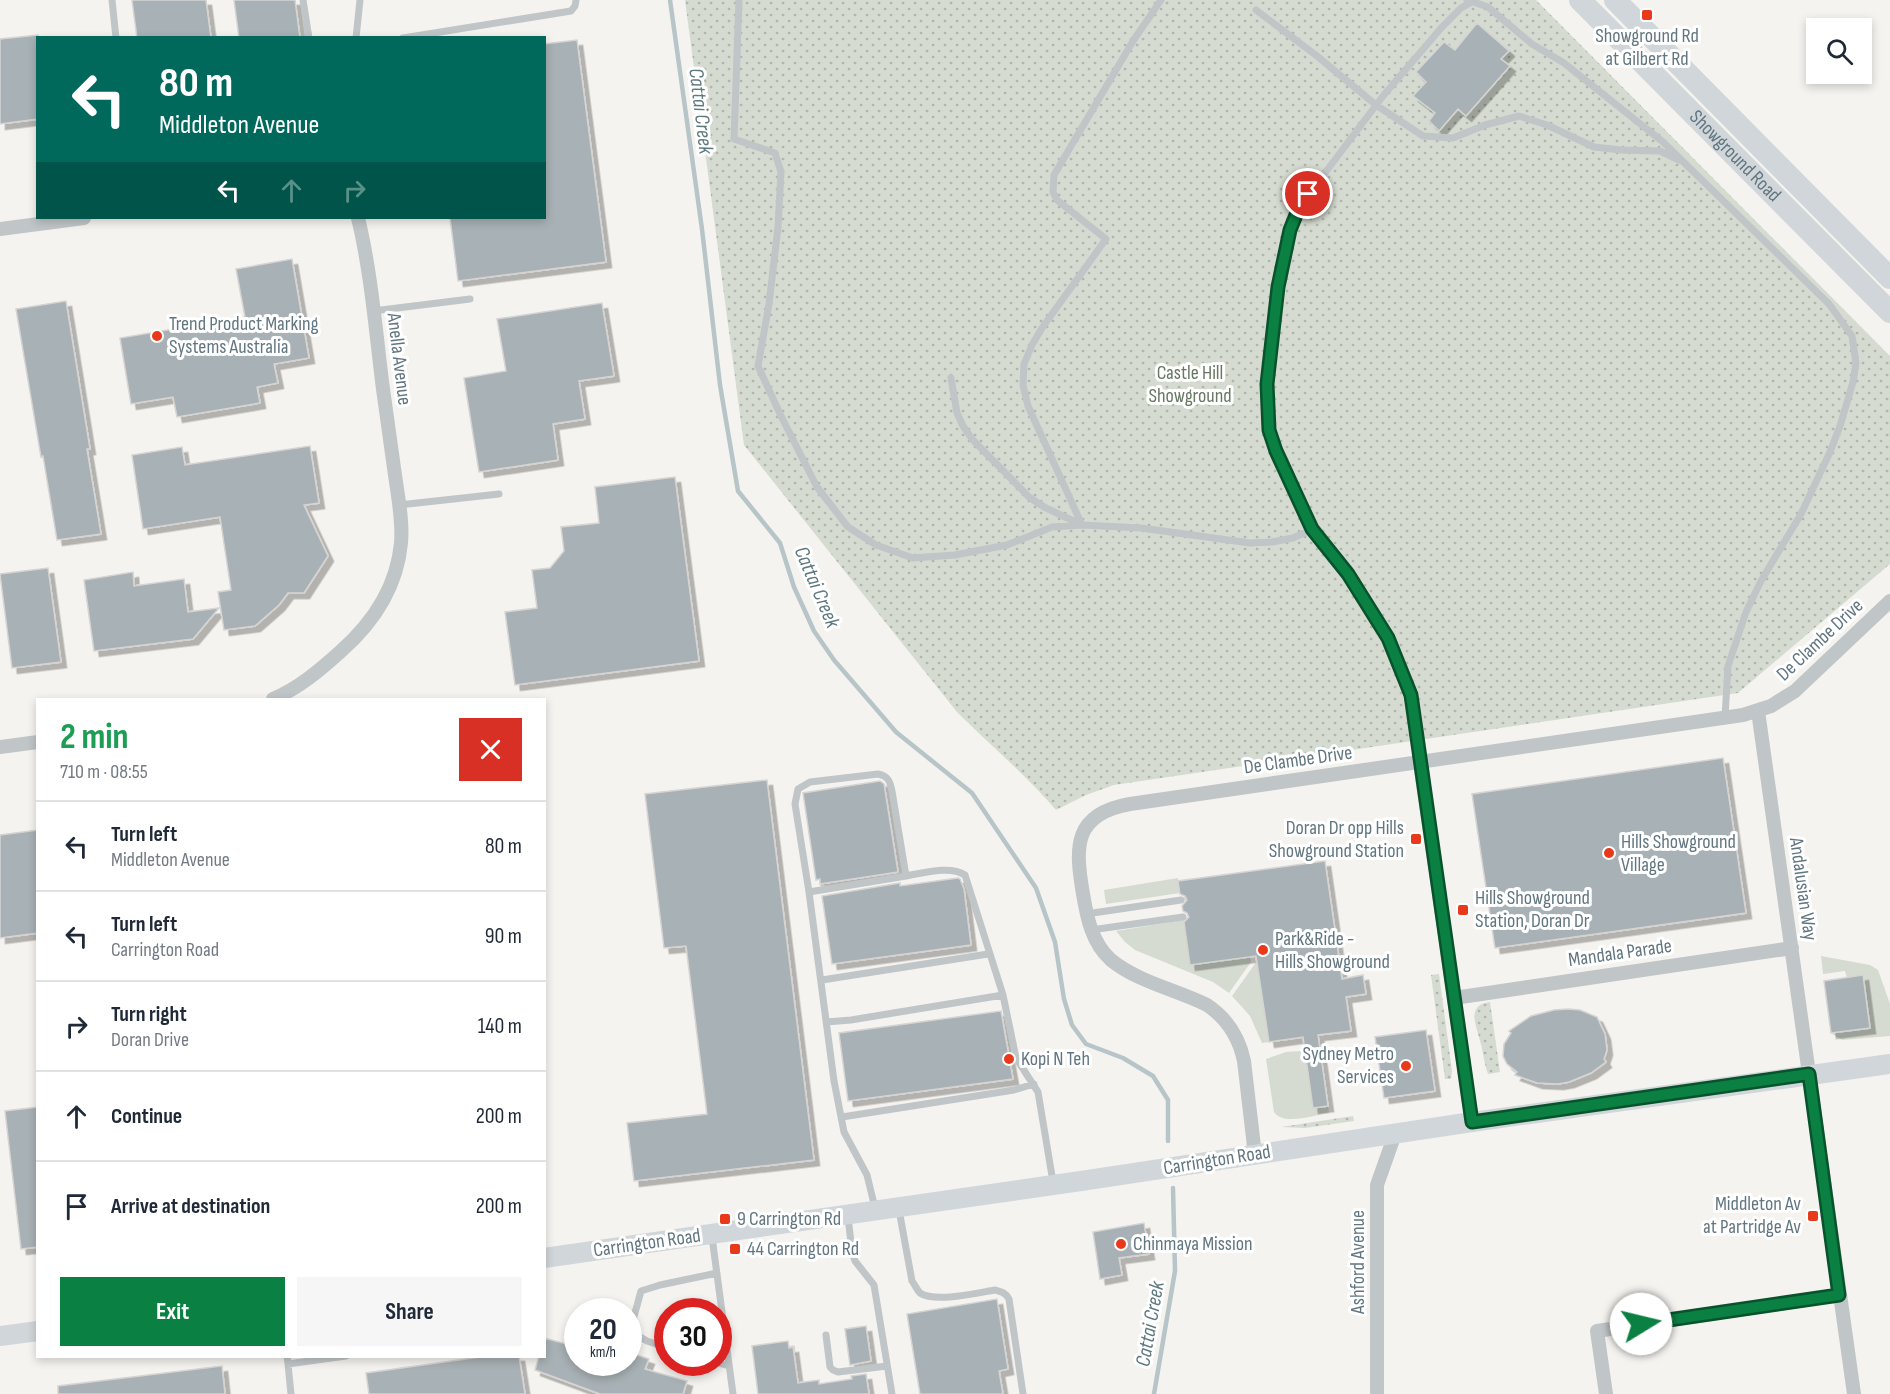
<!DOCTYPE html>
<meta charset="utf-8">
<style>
body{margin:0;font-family:"Sofia Sans Condensed",sans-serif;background:#f6f6f7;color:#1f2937;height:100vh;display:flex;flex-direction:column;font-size:22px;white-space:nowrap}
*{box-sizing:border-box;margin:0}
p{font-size:20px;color:#747a83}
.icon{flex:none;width:33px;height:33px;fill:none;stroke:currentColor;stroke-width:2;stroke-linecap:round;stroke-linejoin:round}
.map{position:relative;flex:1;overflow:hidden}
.drawer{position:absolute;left:36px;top:698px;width:510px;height:660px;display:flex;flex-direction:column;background:#fff;border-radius:0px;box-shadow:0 3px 9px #0003}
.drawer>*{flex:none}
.guide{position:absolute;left:36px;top:36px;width:510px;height:183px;border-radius:0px;box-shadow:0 3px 9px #0003;background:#00695c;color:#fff;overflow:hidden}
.fabs{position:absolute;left:1806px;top:18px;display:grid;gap:12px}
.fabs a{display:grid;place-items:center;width:66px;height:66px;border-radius:0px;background:#fff;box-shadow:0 3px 9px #0003;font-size:30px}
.speed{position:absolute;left:564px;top:1298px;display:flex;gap:12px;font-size:30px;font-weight:700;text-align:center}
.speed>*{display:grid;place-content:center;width:78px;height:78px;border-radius:50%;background:#fff;box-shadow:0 3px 9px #0003;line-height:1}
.speed small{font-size:15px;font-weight:400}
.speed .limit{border:9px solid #d22;background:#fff;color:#111}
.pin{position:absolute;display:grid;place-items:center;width:51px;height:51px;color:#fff;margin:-26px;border:3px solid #fff;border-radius:50%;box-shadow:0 2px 6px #0007}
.me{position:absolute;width:66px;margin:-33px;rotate:81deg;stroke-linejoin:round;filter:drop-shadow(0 0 4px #0008)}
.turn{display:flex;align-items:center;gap:21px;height:126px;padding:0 24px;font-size:27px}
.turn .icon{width:78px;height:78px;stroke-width:2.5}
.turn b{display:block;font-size:42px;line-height:51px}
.lanes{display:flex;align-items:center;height:57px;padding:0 24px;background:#0003;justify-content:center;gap:30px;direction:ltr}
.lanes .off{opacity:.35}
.round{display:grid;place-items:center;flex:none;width:63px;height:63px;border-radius:0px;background:#f6f6f7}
.overview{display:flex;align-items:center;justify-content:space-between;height:102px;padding:0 24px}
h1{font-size:36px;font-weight:700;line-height:45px;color:#1e9e55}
.primary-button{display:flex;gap:12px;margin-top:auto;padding:12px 24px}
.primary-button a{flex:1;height:69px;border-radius:0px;background:#0b8043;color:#fff;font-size:24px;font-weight:700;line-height:69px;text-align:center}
.primary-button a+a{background:#f6f6f7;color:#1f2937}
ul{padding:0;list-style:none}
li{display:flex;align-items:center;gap:18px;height:90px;padding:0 24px;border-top:2px solid #e0e1e3}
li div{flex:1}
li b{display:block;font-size:22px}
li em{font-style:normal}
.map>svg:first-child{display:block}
.grass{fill:#d5dbd0}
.park{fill:url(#park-dots)}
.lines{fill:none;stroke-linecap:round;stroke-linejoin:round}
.stream{stroke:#b7c5c8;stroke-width:4.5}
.building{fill:#a8b1b5;stroke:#d5d4d2;stroke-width:1.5;filter:url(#shadow)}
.lane{stroke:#c0c5c7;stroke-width:7}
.street{stroke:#c0c5c7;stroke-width:14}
.secondary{stroke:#d0d6d9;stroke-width:20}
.primary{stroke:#d0d6d9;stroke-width:22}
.route-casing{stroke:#07532c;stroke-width:15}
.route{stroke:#0b8043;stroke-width:10}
.poi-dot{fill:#e83a1b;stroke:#fff;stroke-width:2}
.labels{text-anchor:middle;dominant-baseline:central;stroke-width:6;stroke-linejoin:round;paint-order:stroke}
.poi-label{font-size:20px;fill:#627681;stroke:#fff;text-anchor:start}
.street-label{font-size:20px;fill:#627681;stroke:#fff}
.park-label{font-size:20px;fill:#677861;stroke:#fff}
.water-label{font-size:21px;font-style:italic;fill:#5d797f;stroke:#fff}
</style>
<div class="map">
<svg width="1890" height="1394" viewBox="0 0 1890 1394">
<defs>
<pattern id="park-dots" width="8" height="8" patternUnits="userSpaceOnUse" patternTransform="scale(1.5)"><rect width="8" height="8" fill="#d5dbd0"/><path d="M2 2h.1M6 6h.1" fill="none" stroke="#b0b6ae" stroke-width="1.8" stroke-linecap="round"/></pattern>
<filter id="shadow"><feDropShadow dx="5.5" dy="5.5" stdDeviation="0" flood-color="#0004"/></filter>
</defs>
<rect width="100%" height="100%" fill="#f4f3ef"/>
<!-- grass -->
<path class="grass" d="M1178,878l2,15 -74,11 -2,-14z
M1184,920l6,44 60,-8 1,6 -22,31 -16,-11 -78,-32 -10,-8 -9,-11z
M1821,956l49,9 8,5 12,34v32l-48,4 -11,-7 39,-6 -7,-51 -16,2 -2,-7 -22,3z
M1257,961l12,81 -7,1 -12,-27 -18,-20z
M1301,1051h4l8,57 15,-2 1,7c-15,2 -46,13 -55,-1l-8,-53 20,-7z"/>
<!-- park -->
<path class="park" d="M685,0h851l354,356v208l-152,129 -624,92 -28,10 -30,15c-31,-36 -66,-65 -99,-98l-213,-267z
M1439,974l13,97 -1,8h-6l-14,-104z
M1490,1002l10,70 -12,2c-4,-11 -5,-23 -8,-33 -3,-14 -15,-36 10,-39z
M1353,1116l1,5 -49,7 -24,-1z"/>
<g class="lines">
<!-- stream -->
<path class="stream" d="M670,0l32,229 18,156 18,106 42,52 14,44 20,44 20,29 62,72 76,61 64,95 19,54 9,57 8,26 14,19 37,14 30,18 15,24v41
M1154,1394l21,-123 -2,-83"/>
</g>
<!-- building -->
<path class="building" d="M132,0h74l5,38h-74z
M234,0h61l5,38h-61z
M1477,23l32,28 -8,8 9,7 -44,50 -8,-7 -19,22 -10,-10 6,-8 -22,-17 13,-14 -10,-10 28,-30 11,8z
M38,35v84l-38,5v-85z
M577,40l29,222 -148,19 -8,-63h94v-174z
M292,259l17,99 -35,6 4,19 -21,4 3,16 -83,14 -4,-20 -42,7 -11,-66 125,-21 -9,-48z
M66,301l24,148h-3l14,85 -44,6 -14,-84 -2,1 -25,-148z
M602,303l12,73 -35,5 6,38 -32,5 5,36 -79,12 -15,-94 42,-7 -9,-52z
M310,446l9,57 -15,2 24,51 -24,37h-16l-9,12 -24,21 -31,4 -6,-38 13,-2 -11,-73 -77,12 -11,-74 50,-8 3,18z
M675,477l24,184 -184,24 -10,-73 32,-4 -5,-38 18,-2 14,-17 -3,-24 38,-4 -4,-36z
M48,568l13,94 -49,6 -12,-94z
M133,572l1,14 50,-7 4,33 31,-4 -26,31 -99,12 -10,-71z
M1723,758l23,155 -251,35 -23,-154z
M767,780l47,380 -180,21 -7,-58 80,-9 -21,-168 -22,2 -19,-154z
M880,781l4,3 14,88 -78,12v-5l-4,1 -13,-87z
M38,830v103l-38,5v-103z
M1325,861l17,118 21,-4 3,19 -20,3 5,34 -33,4 10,71 -15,2 -10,-71 -34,5 -13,-86 -66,9 -6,-43 5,-5 -2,-4 -4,-2 -1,-5 5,-6 -2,-4 -5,-2 -2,-13z
M958,878l2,1 4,10 7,56 -139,19 -10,-68 78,-13v3z
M1863,975l7,53 -39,5 -7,-52z
M1568,1009l12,1 17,7 8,17 2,16 -3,9 2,3 -15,11 -22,9 -11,2 -21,-1 -22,-8 2,-3 -10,-8 -4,-8 1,-12 7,-11 -2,-2 22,-15 23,-6z
M1001,1011l12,68 -165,22 -9,-68z
M1426,1030l9,61 -51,7 -9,-61z
M38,1107v140l-17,2 -16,-138z
M1144,1223l5,31 -30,4 3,17 -22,4 -7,-47z
M997,1299l11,70 -9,2 4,23h-83l-13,-80z
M866,1326l5,35 -21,4 -5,-36z
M544,1338l34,9v15h50v-10l21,7 -4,10 42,12 -4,13h-83l-65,-24 4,-14h5z
M788,1341l1,7 4,-1 5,36 21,-3v4l33,-5 -1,-3 15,-2 3,20h-111l-6,-48z
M487,1356h32l6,38h-156l-3,-21z
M222,1366l3,28h-167v-8z"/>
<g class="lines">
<!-- lane -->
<path class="lane" d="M112,0l4,38
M303,0l6,38
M739,0l-5,139 41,14 6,19 -3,55 -9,77 -11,62 23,50 36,71 31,40 28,18 37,13 42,-3 52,-10 45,-18 30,-2 -54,-119 -5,-21 1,-21 8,-19 10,-17 64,-89 -49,-39 -4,-8 1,-17 79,-134 28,-41
M1467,0l21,7 44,37 32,19 99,79 166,162 23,32 4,27 -3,19 -13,44 -10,26 -29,62 -40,67 -15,31 -18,54 -3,51
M1256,10l61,46 59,49 47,31 30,2 32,-13 34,-9 28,9 47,22 27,3 39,1 19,9
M356,38l4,-38
M403,38l168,-27 4,-5 1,-6
M373,311l97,-12
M951,378l6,35 6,13 9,13 57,58 15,10 38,18 59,3 109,15 22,-1 21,-4 20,-9
M399,505l100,-11
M1420,762l-9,-67 -23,-57 -40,-64 -35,-45 -37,-78 -6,-21 -3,-46 2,-24 15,-106 5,-24 8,-20 86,-114 59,-69 19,-19 9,-5
M809,892l97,-16
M1086,914l95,-14
M1091,930l92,-13
M822,980l166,-26
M826,1022l25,-2 152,-25
M842,1117l172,-27 20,-6
M875,1208l-8,-33 -23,-43 -10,-51 -25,-189 -14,-88 3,-15 12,-7 68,-8c10,2 12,7 14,17l14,85c17,-3 44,-11 59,-1l38,120 13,63 22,34 15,90
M899,1210l13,71c3,4 5,9 8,12 15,10 57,0 75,-3 7,2 11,3 14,9l14,95
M848,1217l4,34 3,10 19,24 18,109
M712,1237l21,157
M826,1335l4,32 3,3 5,2 49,-6
M668,1348l-21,-7 -17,-10 11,-40 19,-6 57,-12
M287,1356l1,8 58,-8
M715,1362l14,4
M288,1364l3,30"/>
<!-- street -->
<path class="street" d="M0,229l84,-11
M273,699c26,-11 47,-29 67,-47 33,-29 57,-65 61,-109 2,-22 -3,-46 -6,-68 -4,-29 -8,-57 -12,-86 -7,-55 -12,-118 -25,-171
M1758,711l96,683
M0,747l38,-5
M1420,763l52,359
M1454,998l338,-50
M1255,1155l-11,-94c-5,-24 -16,-42 -37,-56 -30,-15 -69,-23 -96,-45 -19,-17 -24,-42 -28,-66 -8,-47 -10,-80 47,-90l613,-89 28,-9 24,-15 95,-90
M1377,1394v-209l18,-51
M1606,1394l-9,-63 242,-36"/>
<!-- secondary -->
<path class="secondary" d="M544,1258l537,-77 391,-59 418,-58
M0,1336l38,-5"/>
<!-- primary -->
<g class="primary">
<path id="s1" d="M1580,0l310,312"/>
<path d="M1615,0l275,278"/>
</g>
</g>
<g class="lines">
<!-- route casing -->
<g class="route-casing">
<path id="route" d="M1308,194l-10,16 -8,20 -12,57 -11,97 2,46 7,21 36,78 36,45 40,64 23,57 61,427 337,-48 30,221 -198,29"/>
</g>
<!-- route -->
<use href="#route" class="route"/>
</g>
<!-- markers -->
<g class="poi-dot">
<rect x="1641" y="9" width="12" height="12" rx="3"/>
<circle cx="157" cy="336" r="6"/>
<rect x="1410" y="833" width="12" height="12" rx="3"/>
<circle cx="1609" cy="853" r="6"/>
<rect x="1457" y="904" width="12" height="12" rx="3"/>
<circle cx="1263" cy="950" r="6"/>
<circle cx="1009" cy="1059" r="6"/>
<circle cx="1406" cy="1066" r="6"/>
<rect x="1807" y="1210" width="12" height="12" rx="3"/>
<rect x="719" y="1213" width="12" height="12" rx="3"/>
<circle cx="1121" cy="1244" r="6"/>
<rect x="729" y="1243" width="12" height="12" rx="3"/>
</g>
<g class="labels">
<!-- poi labels -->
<g class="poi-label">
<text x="1647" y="36" text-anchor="middle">Showground Rd<tspan x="1647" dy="23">at Gilbert Rd</tspan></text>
<text x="169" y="324">Trend Product Marking<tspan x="169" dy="23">Systems Australia</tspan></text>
<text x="1404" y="828" text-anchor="end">Doran Dr opp Hills<tspan x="1404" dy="23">Showground Station</tspan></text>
<text x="1621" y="842">Hills Showground<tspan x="1621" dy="23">Village</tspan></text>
<text x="1475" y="898">Hills Showground<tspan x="1475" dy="23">Station, Doran Dr</tspan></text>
<text x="1275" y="939">Park&amp;Ride -<tspan x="1275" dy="23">Hills Showground</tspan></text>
<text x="1394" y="1054" text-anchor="end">Sydney Metro<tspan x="1394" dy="23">Services</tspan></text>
<text x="1021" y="1059">Kopi N Teh</text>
<text x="1801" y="1204" text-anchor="end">Middleton Av<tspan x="1801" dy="23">at Partridge Av</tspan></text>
<text x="737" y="1219">9 Carrington Rd</text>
<text x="1133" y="1244">Chinmaya Mission</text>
<text x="747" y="1249">44 Carrington Rd</text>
</g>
<!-- street labels -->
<g class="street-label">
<text stroke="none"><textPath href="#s1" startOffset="220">Showground Road</textPath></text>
<text transform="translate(399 359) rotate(83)">Anella Avenue</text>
<text transform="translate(1820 640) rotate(-43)">De Clambe Drive</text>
<text transform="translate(1298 760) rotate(-8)">De Clambe Drive</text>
<text transform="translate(1803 889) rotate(82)">Andalusian Way</text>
<text transform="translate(1620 953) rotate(-8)">Mandala Parade</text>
<text transform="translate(1217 1160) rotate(-9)">Carrington Road</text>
<text transform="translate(647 1243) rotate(-8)">Carrington Road</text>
<text transform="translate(1358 1262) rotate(-90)">Ashford Avenue</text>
</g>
<!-- park labels -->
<g class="park-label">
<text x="1190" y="373">Castle Hill<tspan x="1190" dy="23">Showground</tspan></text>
</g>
<!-- water labels -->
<g class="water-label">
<text transform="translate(701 111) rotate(83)">Cattai Creek</text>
<text transform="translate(817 587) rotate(67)">Cattai Creek</text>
<text transform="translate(1150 1324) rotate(-80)">Cattai Creek</text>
</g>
</g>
</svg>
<div class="fabs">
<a><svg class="icon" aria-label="search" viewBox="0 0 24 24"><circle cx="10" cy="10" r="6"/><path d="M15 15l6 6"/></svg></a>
</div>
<div class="speed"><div>20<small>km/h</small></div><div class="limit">30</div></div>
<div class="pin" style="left:1308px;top:194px;background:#d93025"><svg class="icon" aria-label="arrive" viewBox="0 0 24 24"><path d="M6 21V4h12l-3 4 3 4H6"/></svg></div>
<svg class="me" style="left:1641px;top:1324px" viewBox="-20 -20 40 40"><circle r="19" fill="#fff"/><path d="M0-13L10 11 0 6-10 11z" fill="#0b8043"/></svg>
<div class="guide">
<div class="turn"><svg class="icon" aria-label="left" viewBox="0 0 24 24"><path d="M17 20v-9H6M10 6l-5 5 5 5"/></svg><div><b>80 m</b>Middleton Avenue</div></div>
<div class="lanes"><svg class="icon" aria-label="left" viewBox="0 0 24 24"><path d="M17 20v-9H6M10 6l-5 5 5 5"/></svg><svg class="icon off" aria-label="ahead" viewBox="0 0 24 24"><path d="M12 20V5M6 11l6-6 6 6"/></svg><svg class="icon off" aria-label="right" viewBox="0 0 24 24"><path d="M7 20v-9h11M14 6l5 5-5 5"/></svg></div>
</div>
<section class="drawer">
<div class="overview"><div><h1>2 min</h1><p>710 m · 08:55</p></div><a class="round" style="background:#d93025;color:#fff"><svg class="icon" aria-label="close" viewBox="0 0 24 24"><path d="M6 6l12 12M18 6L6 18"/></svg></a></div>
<ul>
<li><svg class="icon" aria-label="left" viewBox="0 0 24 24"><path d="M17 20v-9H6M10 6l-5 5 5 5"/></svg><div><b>Turn left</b><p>Middleton Avenue</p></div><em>80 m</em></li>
<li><svg class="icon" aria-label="left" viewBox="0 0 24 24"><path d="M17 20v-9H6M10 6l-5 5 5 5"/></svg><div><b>Turn left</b><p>Carrington Road</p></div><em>90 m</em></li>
<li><svg class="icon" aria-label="right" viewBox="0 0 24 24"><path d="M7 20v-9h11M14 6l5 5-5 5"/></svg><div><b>Turn right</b><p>Doran Drive</p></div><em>140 m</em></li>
<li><svg class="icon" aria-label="ahead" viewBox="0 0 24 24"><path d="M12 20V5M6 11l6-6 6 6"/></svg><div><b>Continue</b></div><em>200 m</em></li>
<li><svg class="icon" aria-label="arrive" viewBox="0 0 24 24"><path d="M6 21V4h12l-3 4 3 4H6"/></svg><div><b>Arrive at destination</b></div><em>200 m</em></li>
</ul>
<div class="primary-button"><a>Exit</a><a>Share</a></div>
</section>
</div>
